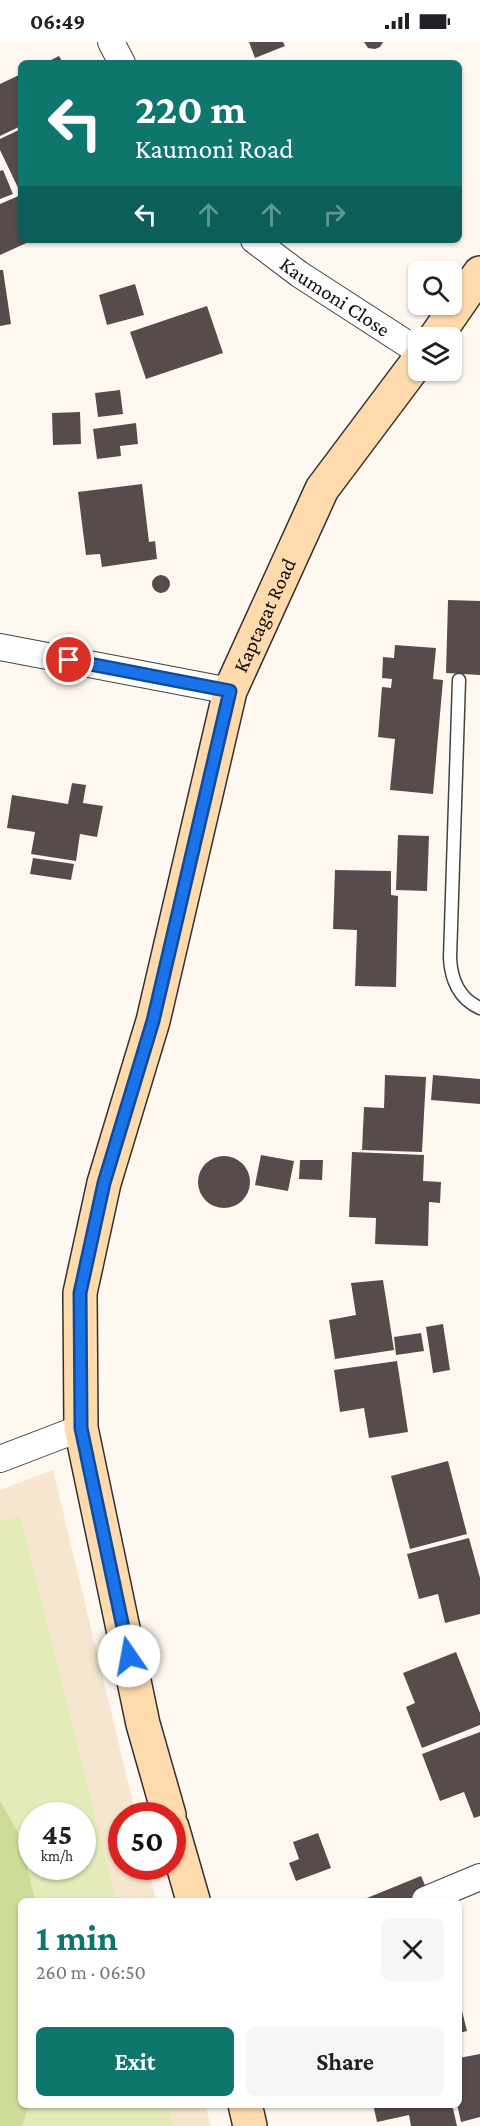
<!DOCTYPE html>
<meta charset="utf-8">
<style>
body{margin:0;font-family:"Crimson Pro",serif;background:#f6f6f6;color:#202124;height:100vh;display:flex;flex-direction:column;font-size:22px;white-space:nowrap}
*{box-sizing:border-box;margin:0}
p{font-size:20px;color:#757577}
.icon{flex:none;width:33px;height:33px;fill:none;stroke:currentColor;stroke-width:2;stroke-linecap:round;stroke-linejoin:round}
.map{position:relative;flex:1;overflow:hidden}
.sheet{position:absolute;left:18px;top:1856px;width:444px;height:210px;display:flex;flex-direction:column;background:#fff;border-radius:9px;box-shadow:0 2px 4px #0004}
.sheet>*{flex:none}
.top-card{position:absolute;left:18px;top:18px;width:444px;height:183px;border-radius:9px;box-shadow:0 2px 4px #0004;background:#0f766e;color:#fff;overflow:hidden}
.fabs{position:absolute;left:408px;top:219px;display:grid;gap:12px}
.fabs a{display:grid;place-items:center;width:54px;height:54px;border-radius:9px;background:#fff;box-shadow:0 2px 4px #0004;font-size:30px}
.speed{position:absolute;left:18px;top:1760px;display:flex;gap:12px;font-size:30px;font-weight:700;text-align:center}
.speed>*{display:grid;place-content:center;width:78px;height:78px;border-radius:50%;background:#fff;box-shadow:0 2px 4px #0004;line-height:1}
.speed small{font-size:15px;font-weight:400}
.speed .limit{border:9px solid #d22;background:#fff;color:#111}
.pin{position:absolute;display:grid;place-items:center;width:51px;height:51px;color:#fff;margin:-26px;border:3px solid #fff;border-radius:50%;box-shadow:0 2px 6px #0007}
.me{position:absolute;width:66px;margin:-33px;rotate:348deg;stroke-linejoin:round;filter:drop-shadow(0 0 4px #0008)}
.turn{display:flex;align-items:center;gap:21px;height:126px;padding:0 18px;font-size:27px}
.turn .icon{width:78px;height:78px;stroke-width:2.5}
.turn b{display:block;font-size:42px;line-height:51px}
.lanes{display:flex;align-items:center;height:57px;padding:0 18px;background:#0003;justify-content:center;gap:30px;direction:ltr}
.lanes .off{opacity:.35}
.round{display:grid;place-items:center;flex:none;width:63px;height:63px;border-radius:9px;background:#f6f6f6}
.headline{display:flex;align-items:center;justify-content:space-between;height:102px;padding:0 18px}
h1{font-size:36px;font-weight:700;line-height:45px;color:#0f766e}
.primary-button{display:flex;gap:12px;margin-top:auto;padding:12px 18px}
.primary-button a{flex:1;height:69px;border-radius:9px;background:#0f766e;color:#fff;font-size:24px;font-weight:700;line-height:69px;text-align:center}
.primary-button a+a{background:#f6f6f6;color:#202124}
.status{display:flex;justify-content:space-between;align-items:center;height:42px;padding:0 30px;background:#fff;direction:ltr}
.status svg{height:16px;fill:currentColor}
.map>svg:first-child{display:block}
.farmland{fill:#f6e6cf;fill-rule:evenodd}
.green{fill:#e4ebb8;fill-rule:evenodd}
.forest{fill:#cddd97}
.building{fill:#584b4b}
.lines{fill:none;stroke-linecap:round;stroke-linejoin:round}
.service-casing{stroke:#424242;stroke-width:15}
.minor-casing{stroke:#424242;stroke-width:28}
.secondary-casing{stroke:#313131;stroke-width:36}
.service{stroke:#fff;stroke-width:12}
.minor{stroke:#fff;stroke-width:26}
.secondary{stroke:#ffdaac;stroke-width:33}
.route-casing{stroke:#114b97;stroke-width:15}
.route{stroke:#1a73e8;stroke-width:10}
.labels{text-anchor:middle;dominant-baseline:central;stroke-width:6;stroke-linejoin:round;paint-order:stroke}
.street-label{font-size:21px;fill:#0f0f0f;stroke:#fff}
</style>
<div class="status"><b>06:49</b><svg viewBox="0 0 49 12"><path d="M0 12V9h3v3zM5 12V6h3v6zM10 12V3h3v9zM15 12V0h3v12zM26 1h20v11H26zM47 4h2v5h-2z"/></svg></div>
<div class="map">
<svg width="480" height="2084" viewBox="0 0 480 2084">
<rect width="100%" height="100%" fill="#fff8f1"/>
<!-- farmland -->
<path class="farmland" d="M53,1428l83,345h-14v51h26l8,34h-135v204l184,1 6,21h-211v-636zM32,1773h50v51h-50z"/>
<!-- green -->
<path class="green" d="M20,1473l96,385h-95v204l146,1 5,21h-172v-604zM32,1773h50v51h-50z"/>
<!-- forest -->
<path class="forest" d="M0,1759l19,33 16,66h-14v204l8,1 -7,21h-22z"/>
<!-- building -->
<path class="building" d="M249,0h34l2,4 -30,12z
M364,0h19l-3,5 -5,2 -7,-1z
M59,14l4,7h-18z
M21,32v52l-21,10v-52z
M21,87v65l-21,-44v-11z
M3,128l10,24 -13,5v-28z
M21,153v45h12l-33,15v-51z
M0,228h3l8,54 -11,2z
M135,242l9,31 -37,10 -8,-30z
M207,264l16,47 -77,26 -16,-47z
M120,348l3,24 -25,3 -3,-24z
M80,370l1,32 -28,1 -1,-32z
M136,381l2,21 -18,2 1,10 -24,3 -4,-30z
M142,442l7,58 6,-1 2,18 -55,8 -2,-13 -14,1 -8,-63z
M152 542a9 9 0 1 1 18 0a9 9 0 1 1-18 0Z
M448,558l32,1v74l-34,-2z
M395,603l41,3 -3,31 10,1 -10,114 -43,-4 5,-51 -17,-2 4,-50 9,1 1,-9 -10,-1 1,-21 11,1z
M72,741l14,2 -3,18 20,3 -6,31 -17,-3 -4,27 -45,-7 4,-22 -28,-4 5,-33 56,9z
M398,793l31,1 -2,55 -31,-1z
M33,816l41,6 -3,16 -41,-6z
M335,828l56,1v24l7,1 -2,91 -41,-1 2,-56 -24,-1z
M385,1033l41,2 -4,75 -60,-2 2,-43 20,1z
M433,1033l47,4v25l-49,-4z
M352,1110l72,3 -1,26 18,1 -1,21 -11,-1 -1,44 -53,-2 1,-26 -27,-1z
M261,1113l33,6 -6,30 -33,-6z
M198 1140a26 26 0 1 1 52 0a26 26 0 1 1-52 0Z
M300,1118h23l-1,20 -23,-1z
M383,1238l11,70 -59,9 -6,-39 27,-5 -5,-32z
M443,1282l7,46 -17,3 -7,-46z
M421,1291l3,18 -28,4 -2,-18z
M397,1319l11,71 -39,6 -5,-30 -24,4 -6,-42z
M448,1419l19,73 -57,15 -19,-73z
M469,1496l11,40v36l-35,9 -7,-29 -19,5 -12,-45z
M456,1610l24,61v12l-58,23 -16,-41 9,-4 -12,-30z
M480,1690v84l-6,2 -10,-26 -24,9 -18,-47z
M318,1791l13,35 -35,13 -7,-18 10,-4 -6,-17z
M421,1834l7,16 -22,8h-44z
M461,1965l6,24 -8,2v-25z
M480,2012v63l-19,5 -4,-18h2v-46z
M373,2062h79l5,22h-46l-2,-11 -32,7z"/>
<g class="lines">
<!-- service casing -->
<g class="service-casing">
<path id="service" d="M459,638l-9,278c1,21 9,41 30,50"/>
</g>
<!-- minor casing -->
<g class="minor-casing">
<g id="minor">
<path d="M111,0l11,21"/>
<path id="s1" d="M254,198l45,34 119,77"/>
<path d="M0,605l230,44"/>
<path d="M0,1417l81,-31"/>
<path d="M425,1858l55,-23"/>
</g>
</g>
<!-- secondary casing -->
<g class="secondary-casing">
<g id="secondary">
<path d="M435,296l45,-65"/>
<path id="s2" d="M169,1773l-26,-91 -62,-296 -1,-135 24,-110 49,-162 77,-330 92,-202 96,-128"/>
<path d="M172,1785l21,73"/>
<path d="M245,2062l5,22"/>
</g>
</g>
<!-- service -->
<use href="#service" class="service"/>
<!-- minor -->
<use href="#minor" class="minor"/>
<!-- secondary -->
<use href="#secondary" class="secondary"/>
</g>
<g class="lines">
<!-- route casing -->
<g class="route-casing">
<path id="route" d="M69,618l161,31 -77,330 -49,162 -24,110 1,135 48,228"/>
</g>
<!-- route -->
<use href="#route" class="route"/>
</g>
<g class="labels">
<!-- street labels -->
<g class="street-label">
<text stroke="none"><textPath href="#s1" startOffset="99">Kaumoni Close</textPath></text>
<text stroke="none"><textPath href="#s2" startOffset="1236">Kaptagat Road</textPath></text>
</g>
</g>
</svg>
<div class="fabs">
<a><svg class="icon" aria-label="search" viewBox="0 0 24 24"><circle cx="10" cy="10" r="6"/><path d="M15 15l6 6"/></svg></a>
<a><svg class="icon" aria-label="layers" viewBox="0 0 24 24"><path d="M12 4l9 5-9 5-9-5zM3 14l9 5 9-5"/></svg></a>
</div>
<div class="speed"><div>45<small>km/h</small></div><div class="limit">50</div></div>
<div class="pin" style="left:69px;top:618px;background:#d93025"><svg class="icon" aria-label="arrive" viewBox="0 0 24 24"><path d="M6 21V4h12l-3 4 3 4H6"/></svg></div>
<svg class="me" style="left:129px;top:1614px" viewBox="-20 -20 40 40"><circle r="19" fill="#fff"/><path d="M0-13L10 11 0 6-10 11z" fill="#1a73e8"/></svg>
<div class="top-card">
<div class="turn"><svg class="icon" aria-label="left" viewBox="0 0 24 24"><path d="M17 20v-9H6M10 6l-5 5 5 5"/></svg><div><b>220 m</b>Kaumoni Road</div></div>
<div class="lanes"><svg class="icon" aria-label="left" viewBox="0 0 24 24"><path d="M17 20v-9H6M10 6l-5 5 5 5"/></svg><svg class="icon off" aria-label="ahead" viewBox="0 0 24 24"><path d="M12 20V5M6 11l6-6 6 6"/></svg><svg class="icon off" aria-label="ahead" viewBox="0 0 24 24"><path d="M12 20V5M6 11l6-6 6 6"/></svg><svg class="icon off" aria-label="right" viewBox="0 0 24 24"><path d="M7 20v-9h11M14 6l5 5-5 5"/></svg></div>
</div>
<section class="sheet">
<div class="headline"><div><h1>1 min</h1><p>260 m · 06:50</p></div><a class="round"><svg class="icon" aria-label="close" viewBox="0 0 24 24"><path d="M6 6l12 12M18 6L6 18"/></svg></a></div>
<div class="primary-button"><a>Exit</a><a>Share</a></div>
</section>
</div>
